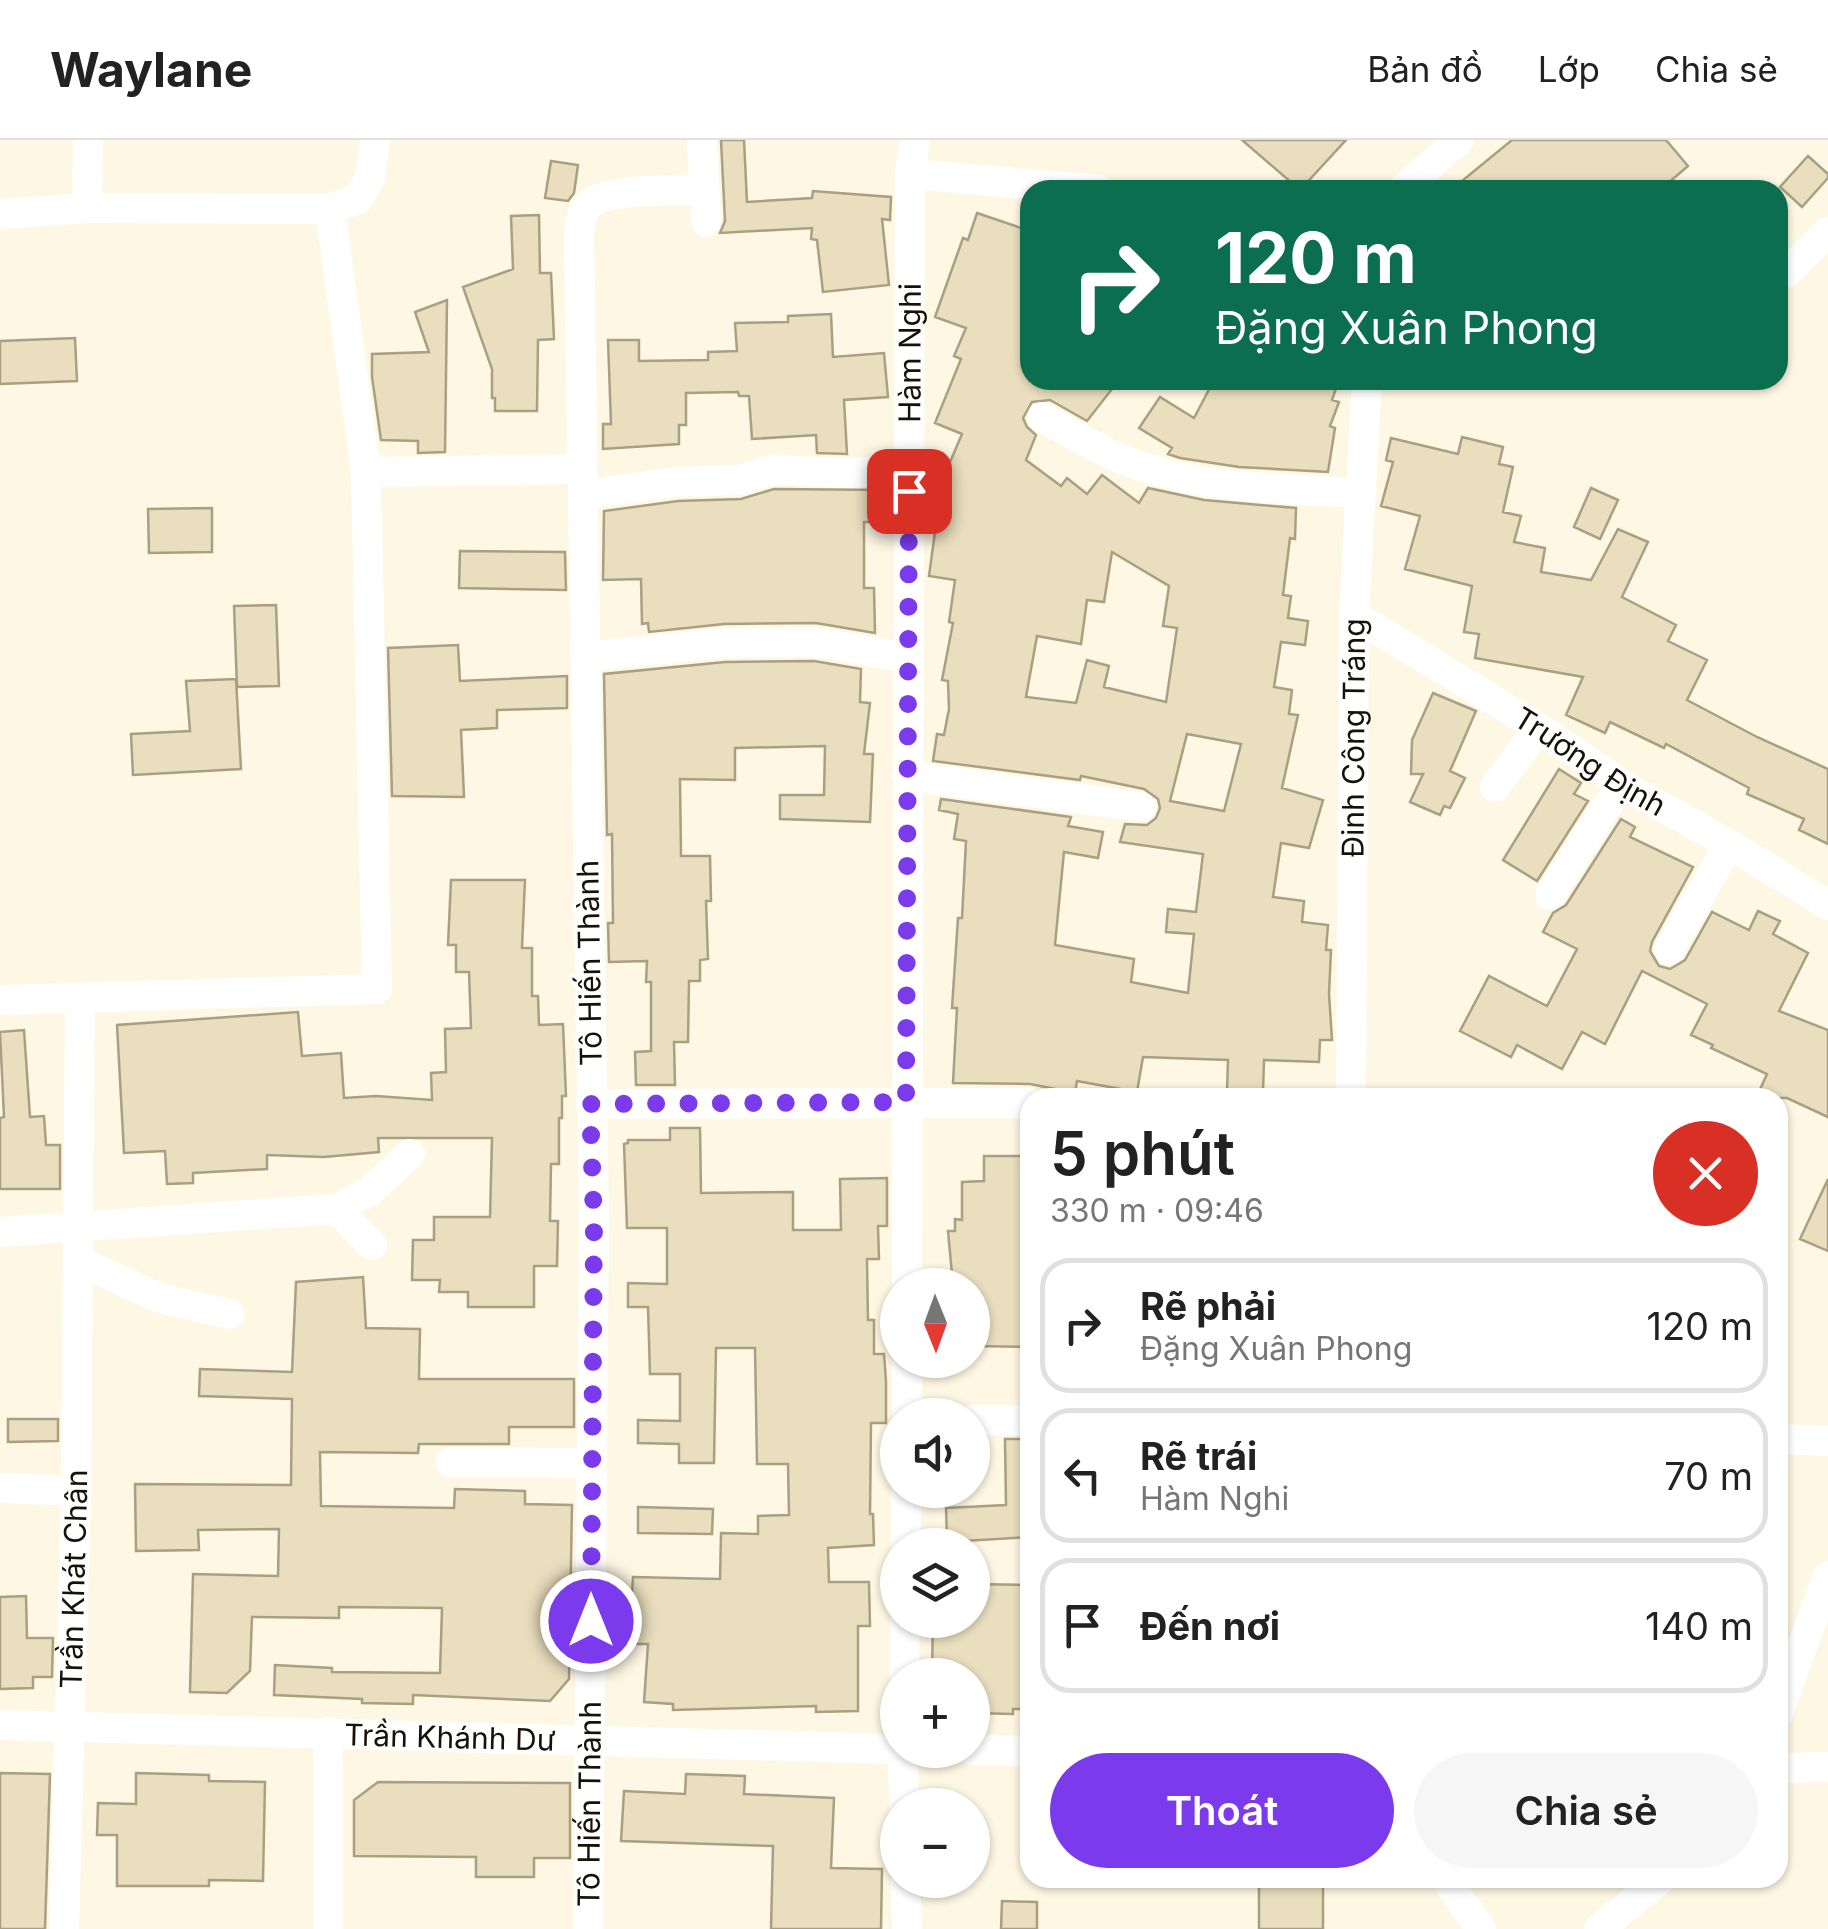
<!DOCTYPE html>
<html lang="vi">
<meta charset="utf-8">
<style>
body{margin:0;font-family:Inter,sans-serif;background:#f6f6f6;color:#222;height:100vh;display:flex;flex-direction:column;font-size:38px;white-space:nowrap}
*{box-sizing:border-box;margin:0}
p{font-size:32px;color:#767676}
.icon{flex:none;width:55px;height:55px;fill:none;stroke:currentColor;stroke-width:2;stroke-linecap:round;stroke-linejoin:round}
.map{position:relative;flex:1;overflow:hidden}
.side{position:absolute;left:1020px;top:948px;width:768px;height:800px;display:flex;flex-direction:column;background:#fff;border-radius:30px;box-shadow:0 2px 8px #0004}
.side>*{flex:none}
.top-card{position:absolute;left:1020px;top:40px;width:768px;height:210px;border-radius:30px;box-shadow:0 2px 8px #0004;background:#0b6e4f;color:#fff;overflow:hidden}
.needle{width:65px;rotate:179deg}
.controls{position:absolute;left:880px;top:1128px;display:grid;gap:20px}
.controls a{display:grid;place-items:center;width:110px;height:110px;border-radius:50%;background:#fff;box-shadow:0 2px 8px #0004;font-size:50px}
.pin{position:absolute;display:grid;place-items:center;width:85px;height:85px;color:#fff;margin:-42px;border-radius:20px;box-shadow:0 5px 15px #0006}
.me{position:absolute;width:110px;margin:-55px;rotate:0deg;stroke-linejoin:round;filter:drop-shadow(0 0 8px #0008)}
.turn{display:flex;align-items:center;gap:35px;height:210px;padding:0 30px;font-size:45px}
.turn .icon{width:130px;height:130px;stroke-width:2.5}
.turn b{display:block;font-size:70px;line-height:85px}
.round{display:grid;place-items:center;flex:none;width:105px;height:105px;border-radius:52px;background:#f6f6f6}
.headline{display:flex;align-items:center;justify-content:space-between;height:170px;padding:0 30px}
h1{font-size:60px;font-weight:600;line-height:75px}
.cta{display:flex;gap:20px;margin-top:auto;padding:20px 30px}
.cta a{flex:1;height:115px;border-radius:60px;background:#7c3aed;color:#fff;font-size:40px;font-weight:600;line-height:115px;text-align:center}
.cta a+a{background:#f6f6f6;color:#222}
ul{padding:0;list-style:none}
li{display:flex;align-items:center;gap:30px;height:135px;margin:0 20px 15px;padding:0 10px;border:5px solid #e0e0e0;border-radius:30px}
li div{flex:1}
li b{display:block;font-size:38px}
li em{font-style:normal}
header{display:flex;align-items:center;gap:60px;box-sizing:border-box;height:140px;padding:0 50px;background:#fff;border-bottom:2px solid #e0e0e0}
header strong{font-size:48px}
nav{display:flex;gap:55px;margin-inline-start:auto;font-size:35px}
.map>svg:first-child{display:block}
.building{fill:#e9debe;stroke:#aa9f81;stroke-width:2.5;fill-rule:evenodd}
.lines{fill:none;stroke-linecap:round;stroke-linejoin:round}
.street{stroke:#fff;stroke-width:30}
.route{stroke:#7c3aed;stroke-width:18;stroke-dasharray:0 32.4}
.labels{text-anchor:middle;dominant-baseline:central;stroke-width:8;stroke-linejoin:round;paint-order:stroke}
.street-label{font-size:30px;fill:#161207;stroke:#fff}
</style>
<header>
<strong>Waylane</strong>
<nav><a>Bản đồ</a><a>Lớp</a><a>Chia sẻ</a></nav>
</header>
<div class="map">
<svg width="1828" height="1789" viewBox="0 0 1828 1789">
<rect width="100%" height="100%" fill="#fef7e4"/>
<!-- building -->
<path class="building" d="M721,0h23l3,62 65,-4 1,-7 78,6 -1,23 -8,-1 7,66 -66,7 -6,-52 -6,-1 1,-11 -92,5 5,-12z
M1242,0h104l-46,50z
M1512,0h154l22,26 -28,24h-209z
M1808,16l20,18v4l-26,29 -22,-20z
M551,21l27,4 -4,28 -6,8 -23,-3z
M977,73l53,18v149h89l-32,41 -37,-21 -18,2 -9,16 4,9 9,8 -10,25 35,26 6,-8 20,16 15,-19 37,28 9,-15 56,12 92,8 -1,31 -5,-1 -7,57 8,1 -3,22 20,3 -3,24 -24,-3 -7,45 18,3 -3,24 9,1 -16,73 41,12 -14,48 -28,-5 -8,54 31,4 -2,21 26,3 -2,25h5l-2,44 3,46h-12l-1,22 -55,-2 -1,33 -36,-1 1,-32 -85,-3 -6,35 -60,-11 -2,12 -45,-9 -77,-1 4,-75h-5l6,-90h4l4,-77 -12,-2 4,-25 -19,-4 2,-11 130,18 -3,9 35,6 -5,26 -34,-6 -9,93 79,14 -3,23 57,11 6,-59 -28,-2 2,-23 28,3 7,-58 -83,-12 5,-18 22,1 9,-7 4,-10 -2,-9 -14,-10 -63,-13 -1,4 -147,-19 4,-27 7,1 5,-26 -1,-28 -6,-1 11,-57 -4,-1 6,-42 -26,-4 8,-59 -4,-1 8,-20 -5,-1 26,-61 -27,-11 26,-64 -7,-3 12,-28 -31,-11 28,-79 5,2zM1112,412l57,34 -6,40 14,2 -11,74 -62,-15 5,-21 -22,-6 -11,43 -50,-6 11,-61 44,8 6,-44 17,2zM1187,594l54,10 -17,67 -54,-10z
M539,75l1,58h11l3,66 -16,1 -1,71h-42v-13h-3v-29l-29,-82 50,-18 -2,-53z
M447,160l-2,152 -27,1v-12l-37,-1 -9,-63v-23l57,-2 -14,-40z
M831,174l2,43 51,-4 4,44 -44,3 3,54 -30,-1 -1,-18 -64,4 -3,-43h-10l-1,-4 -52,1v32h-7v19l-76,5v-25h8l-3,-84h31v21l69,-1v-8l29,-1 -2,-28 53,-1v-6z
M75,198l2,43 -77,3v-43z
M1214,240h125l-7,20 7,2 -9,24 5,2 -7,44 -89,-5 -59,-9 -12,-4 4,-6 -33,-20 21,-31 34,21z
M1462,297l41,10 -4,17 14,3 -10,45 18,4 -7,26 31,6 -4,24 50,8 27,-51 30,13 -26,55 54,28 -8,16 39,19 -20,40 70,37 71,32v75l-29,-14 5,-11 -57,-25 2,-6 -83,-44 -2,4 -54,-26 -5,11 -39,-18 17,-38 -108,-19 4,-24 -15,-2 8,-46 -67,-17 15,-53 -39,-10 12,-44 -7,-2 5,-22 67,16z
M1591,348l27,12 -18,39 -26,-12z
M774,349l113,1 -1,32h-22v66h10l1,45 -59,-10 -92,1 -75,8 -1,-9 -6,1 -1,-45 -38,1 1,-69 74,-10 63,-2z
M212,368v44l-63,1 -1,-44z
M460,411l105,1 1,38 -107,-2z
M276,465l3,81 -42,1 -3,-81z
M458,505l2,36 107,-5v32l-70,2v18l-36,2 3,67 -72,-1 -4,-148z
M814,521l47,8 -1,33 10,1 -6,51h9l-3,68 -90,-3v-24h44l1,-49 -90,2v32l-55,-1 1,77h29l1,45h-5l2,58 -8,1v21h-11l-1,61h-14l1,43h-39l-1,-33 16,-1v-69h-5l1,-21 -38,1 -1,-39h5l-1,-89 -5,1 -3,-161 121,-12z
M236,539l5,90 -108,6 -2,-41 59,-3 -4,-50z
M1433,553l43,18 -26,60 15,7 -15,30 -6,-2 -4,9 -30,-13 13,-28h-12l1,-34z
M1559,629l22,14 -7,11 14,7 -51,80 -34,-21z
M1621,679l14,8 -5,10 63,30 -41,75 -2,9 9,15 11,3 15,-9 27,-48 37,18 9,-19 22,10 -7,13 35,19 -29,58 49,19v87l-41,-19h-31l11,-24 -56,-26 2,-3 -22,-10 16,-31 -65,-33 -37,73 -23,-12 -20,37 -45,-24 -6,12 -51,-26 29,-55 58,30 30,-57 -34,-17 10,-19 13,-8z
M451,740h74l-3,68h10v48h6l1,29 24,-1 3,72h-4v22h-3v46h-8l-1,57h8l-1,45h-23v41h-66v-15h-29l1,-12h-28l1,-40h21v-23h56l2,-79h-114l1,14 -55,5 -57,-2v14l-74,4v10l-26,1 -2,-33 -41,2 -7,-128 181,-13 4,44 39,-3 3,45 32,-2 56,4 -1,-27 15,-1 -1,-43 26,-1 -2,-56h-13v-27h-8z
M24,890l6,87 14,-1 2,29h14v44h-60v-71l4,-1 -4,-85z
M670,988h30l1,65 92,-1v38h48l-1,-51 47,-1v48h-9l1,33h-12l1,61h6v34h10l2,27v42h-15l-1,91h3l1,31 -46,3 1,34h40l1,44h-12v85l-42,1v-6l-143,4v-6l-29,-2 4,-58h-19l4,-67 87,2 1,-46 37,1v-18l31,-1 -1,-51h-31l-2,-116h-39l-2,115h-35v-19l-41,-1v-23l42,1v-47h-30l-2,-67h-20v-24l39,1v-56h-40l-3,-84 4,-1v-3h42z
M984,1016h46v191l-58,-1v-61h-19l-5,-54h7v-12l7,1v-38l22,-1z
M1828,1039v72l-28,-12z
M363,1137l3,51 54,1 -1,50h155v48h-65v17h-90l-1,9 -98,-1 1,54 133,2 1,-19 70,2v13l47,1 -3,174 -19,22 -137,-6v9l-51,-1v-4l-88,-4 1,-30 57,3v4l108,1 2,-65 -103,-1v11l-87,-1 -2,54 -23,22 -37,-1 3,-118 85,2 1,-47 -81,1 1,20 -63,1 -1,-67 156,1 1,-86 -93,-3 1,-27 92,3 4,-90z
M8,1279h50v22l-50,1z
M1005,1299h21l4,98 -83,5 -1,-34 60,-3z
M638,1367l75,2 -1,25 -74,-1z
M972,1444l58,1v40h-5l-2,84h-10v5l-41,-1v-38h-40l1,-55h39z
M26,1456l1,42h26l-1,39h-19v11l-33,1v-92z
M0,1633l50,1 -5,155h-45z
M136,1633l73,2v6l56,1 -2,99 -54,-1v6h-92v-51h-20l1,-32 38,1z
M686,1634l59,2 -1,18 90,4 -3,70 51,1 -1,60h-110l2,-83 -152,-5 3,-50 61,3z
M378,1642l192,1v75h-36v19h-58v-20l-122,-1v-56z
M1259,1738h64v51h-64z
M1002,1761l35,1v27h-36z"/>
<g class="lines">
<!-- street -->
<g class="street">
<path d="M702,0l4,82"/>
<path d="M910,34l189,16"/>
<path d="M1402,50l57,-50"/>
<path d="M87,68l243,1 28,-10 12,-21 5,-38"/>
<path d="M330,69l36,263 216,-3"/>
<path d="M0,74l87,-6 1,-68"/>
<path d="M1786,133l42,-41"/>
<path d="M1042,277c24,13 49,29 75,40 76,33 162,31 244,36"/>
<path d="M583,355l93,-13 64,-2 32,-10 72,3 65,-3"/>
<path id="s1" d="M1354,475l185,113 82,56 108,60 99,61"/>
<path d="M585,517l139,-14 92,-1 92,16"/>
<path d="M907,636l234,31"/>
<path d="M1495,647l44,-59"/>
<path d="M1550,755l71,-111"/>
<path d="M1669,810l60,-106"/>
<path d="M0,860l377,-11 -11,-517"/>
<path id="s2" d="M1351,958l3,-483 13,-235"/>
<path d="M590,964l440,-1"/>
<path d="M336,1069l36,36"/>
<path d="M0,1092l336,-23 33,-17 41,-38"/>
<path d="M79,1121l80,37 70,16"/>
<path id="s3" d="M907,1145l3,-1111 5,-34"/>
<path d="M907,1220v55"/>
<path d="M972,1280h58"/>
<path d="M1778,1299l50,2"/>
<path d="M451,1322l141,1"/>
<path d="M0,1348l76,3"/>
<path d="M906,1405v-55"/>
<path d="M904,1535l1,-55"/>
<path d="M1778,1573l50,-137"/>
<path id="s4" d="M0,1585l898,24"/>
<path d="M328,1592v197"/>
<path d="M903,1610l1,55"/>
<path d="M972,1610l58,1"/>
<path d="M1778,1628l50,-1"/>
<path d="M1445,1738l36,51"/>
<path d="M906,1740l1,49"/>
<path id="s5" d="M64,1789l12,-438 4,-493"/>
<path id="s6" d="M588,1789l6,-707 -15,-985c1,-10 1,-22 8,-31 16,-19 91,-15 117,-16"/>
<path d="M1599,1789l63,-51"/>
</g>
</g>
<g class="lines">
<!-- route -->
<path class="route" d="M591,1481l3,-399 -4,-118 316,-2 3,-611"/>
</g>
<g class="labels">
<!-- street labels -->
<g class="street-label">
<text stroke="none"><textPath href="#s3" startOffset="932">Hàm Nghi</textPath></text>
<text stroke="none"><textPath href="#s2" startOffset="360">Đinh Công Tráng</textPath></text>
<text stroke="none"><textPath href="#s1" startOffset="278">Trương Định</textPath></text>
<text transform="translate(589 823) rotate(-91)">Tô Hiến Thành</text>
<text stroke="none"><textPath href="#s5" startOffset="350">Trần Khát Chân</textPath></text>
<text stroke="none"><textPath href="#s4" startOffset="450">Trần Khánh Dư</textPath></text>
<text stroke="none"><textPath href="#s6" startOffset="125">Tô Hiến Thành</textPath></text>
</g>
</g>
</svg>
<div class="controls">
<a><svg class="needle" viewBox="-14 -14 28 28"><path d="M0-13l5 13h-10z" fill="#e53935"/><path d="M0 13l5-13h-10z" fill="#767676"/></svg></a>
<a><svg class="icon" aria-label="sound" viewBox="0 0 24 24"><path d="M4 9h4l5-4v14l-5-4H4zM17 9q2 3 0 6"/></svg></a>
<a><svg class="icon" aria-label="layers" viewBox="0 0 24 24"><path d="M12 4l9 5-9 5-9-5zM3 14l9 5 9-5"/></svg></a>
<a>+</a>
<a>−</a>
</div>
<div class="pin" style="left:909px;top:351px;background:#d93025"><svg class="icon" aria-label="arrive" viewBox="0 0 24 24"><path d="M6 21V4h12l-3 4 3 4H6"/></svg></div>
<svg class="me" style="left:591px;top:1481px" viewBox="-20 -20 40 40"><circle r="17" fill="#7c3aed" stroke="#fff" stroke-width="3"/><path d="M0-11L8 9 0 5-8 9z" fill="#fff"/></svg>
<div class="top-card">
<div class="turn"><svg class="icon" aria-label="right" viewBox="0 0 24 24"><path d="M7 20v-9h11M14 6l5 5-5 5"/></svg><div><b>120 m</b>Đặng Xuân Phong</div></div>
</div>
<section class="side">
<div class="headline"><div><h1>5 phút</h1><p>330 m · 09:46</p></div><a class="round" style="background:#d93025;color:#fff"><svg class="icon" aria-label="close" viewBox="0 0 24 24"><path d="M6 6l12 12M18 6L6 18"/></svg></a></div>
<ul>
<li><svg class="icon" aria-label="right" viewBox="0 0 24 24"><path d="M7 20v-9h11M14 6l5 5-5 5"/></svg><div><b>Rẽ phải</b><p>Đặng Xuân Phong</p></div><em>120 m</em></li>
<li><svg class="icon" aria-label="left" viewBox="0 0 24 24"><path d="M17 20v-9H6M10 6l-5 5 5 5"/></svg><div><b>Rẽ trái</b><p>Hàm Nghi</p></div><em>70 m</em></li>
<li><svg class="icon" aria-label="arrive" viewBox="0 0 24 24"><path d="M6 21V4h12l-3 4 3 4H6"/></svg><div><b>Đến nơi</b></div><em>140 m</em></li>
</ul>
<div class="cta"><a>Thoát</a><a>Chia sẻ</a></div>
</section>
</div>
